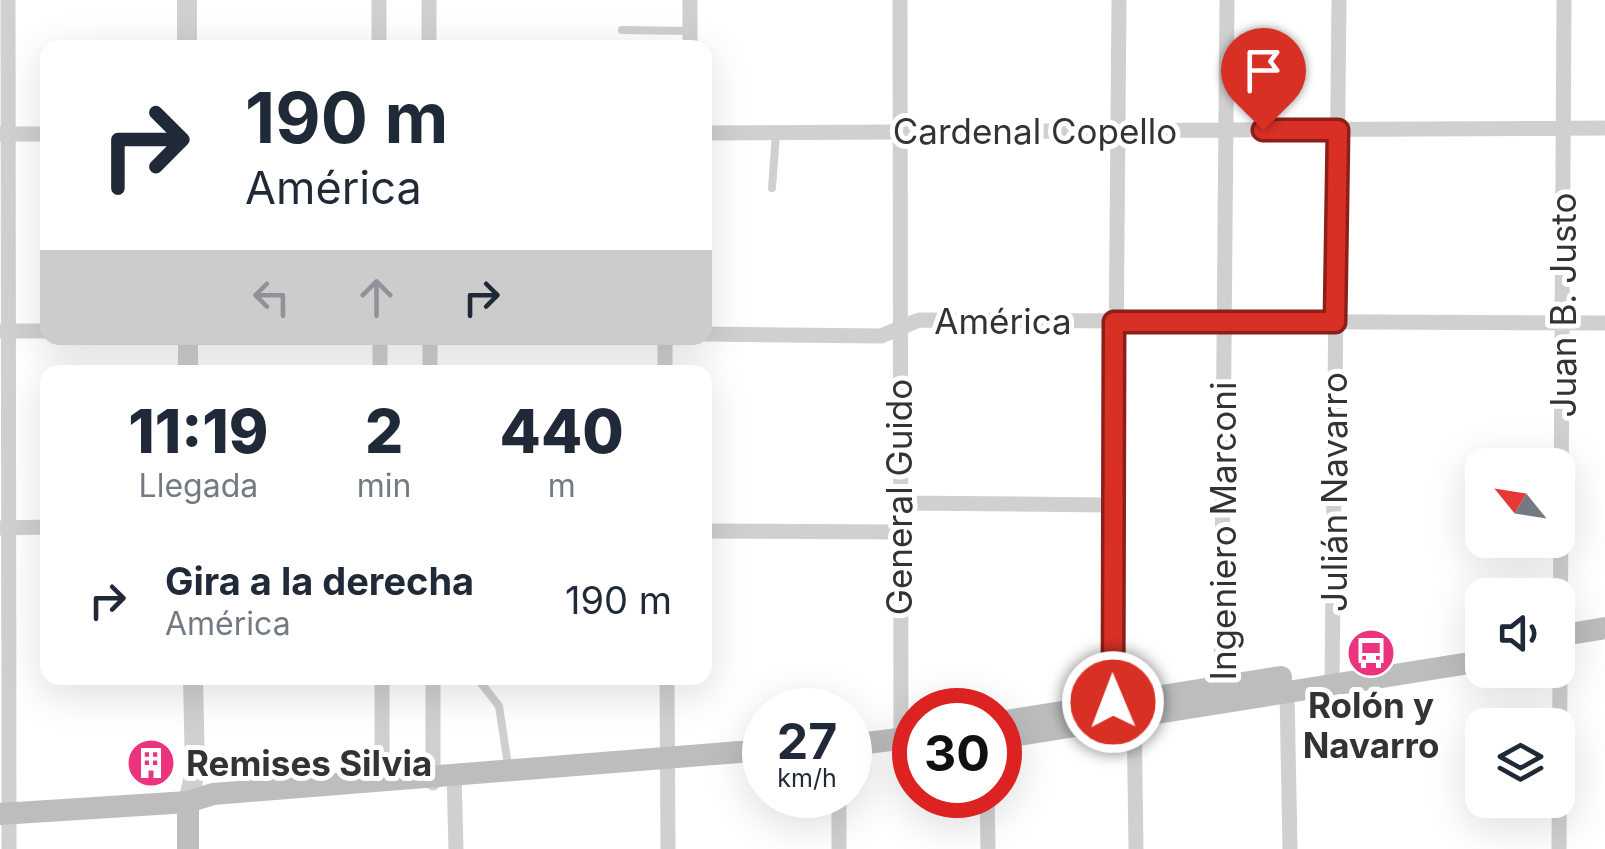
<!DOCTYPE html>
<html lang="es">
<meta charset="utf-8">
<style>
body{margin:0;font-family:Inter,sans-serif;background:#f6f6f7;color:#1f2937;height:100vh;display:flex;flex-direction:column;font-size:38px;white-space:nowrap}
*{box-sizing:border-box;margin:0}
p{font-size:32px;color:#747a83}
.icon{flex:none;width:55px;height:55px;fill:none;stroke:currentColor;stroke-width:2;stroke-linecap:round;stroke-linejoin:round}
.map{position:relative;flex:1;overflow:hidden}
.panel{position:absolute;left:40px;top:365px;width:672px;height:320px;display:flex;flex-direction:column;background:#fff;border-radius:20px;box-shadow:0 10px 40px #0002}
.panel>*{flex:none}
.hud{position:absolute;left:40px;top:40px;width:672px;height:305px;border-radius:20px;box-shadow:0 10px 40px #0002;background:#fff;color:#1f2937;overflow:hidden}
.needle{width:65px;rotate:300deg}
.tools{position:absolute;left:1465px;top:448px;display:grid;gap:20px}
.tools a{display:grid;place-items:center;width:110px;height:110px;border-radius:20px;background:#fff;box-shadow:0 10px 40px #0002;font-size:50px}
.speed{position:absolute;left:742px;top:688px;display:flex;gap:20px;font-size:50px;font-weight:700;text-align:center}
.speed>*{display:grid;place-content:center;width:130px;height:130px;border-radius:50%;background:#fff;box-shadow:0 10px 40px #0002;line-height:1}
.speed small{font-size:25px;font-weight:400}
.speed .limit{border:15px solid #d22;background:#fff;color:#111}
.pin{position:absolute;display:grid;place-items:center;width:85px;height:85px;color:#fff;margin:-102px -42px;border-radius:50% 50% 50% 0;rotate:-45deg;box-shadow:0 0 10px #0007}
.pin .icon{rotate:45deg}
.me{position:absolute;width:110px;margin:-55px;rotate:359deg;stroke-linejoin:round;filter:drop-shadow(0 0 8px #0008)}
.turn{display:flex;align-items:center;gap:35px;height:210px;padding:0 40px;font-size:45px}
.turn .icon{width:130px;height:130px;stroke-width:2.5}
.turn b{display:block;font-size:70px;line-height:85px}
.lanes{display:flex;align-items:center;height:95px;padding:0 40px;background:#0003;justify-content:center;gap:50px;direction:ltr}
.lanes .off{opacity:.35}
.eta{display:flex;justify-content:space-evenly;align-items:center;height:170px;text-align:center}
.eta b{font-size:60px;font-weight:800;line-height:70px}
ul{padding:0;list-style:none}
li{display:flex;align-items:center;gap:30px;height:130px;padding:0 40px}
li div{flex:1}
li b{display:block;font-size:38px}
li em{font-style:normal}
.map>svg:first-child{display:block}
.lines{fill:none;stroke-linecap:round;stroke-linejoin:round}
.service{stroke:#d0d0d0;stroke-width:8}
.minor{stroke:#d0d0d0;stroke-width:15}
.tertiary{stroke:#d0d0d0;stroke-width:20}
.secondary{stroke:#bdbdbd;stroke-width:22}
.route-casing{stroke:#8d1f18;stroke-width:25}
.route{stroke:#d93025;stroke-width:18}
.labels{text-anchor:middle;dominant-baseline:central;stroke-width:10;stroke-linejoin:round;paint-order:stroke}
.street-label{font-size:35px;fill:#333;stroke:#fff}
.poi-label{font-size:35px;font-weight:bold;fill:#333;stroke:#fff}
</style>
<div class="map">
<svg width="1605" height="849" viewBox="0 0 1605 849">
<rect width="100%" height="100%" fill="#fff"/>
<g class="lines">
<!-- service -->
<path class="service" d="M622,30l68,1
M772,188l4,-55
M477,678l22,28 9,59"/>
<!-- minor -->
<path class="minor" d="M8,0l1,849
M379,0v48
M429,0v48
M900,0l1,753
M690,48v-48
M705,133l900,-5
M0,134h48
M2,331h46
M705,334l176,2 38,-16 686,3
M380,338v34
M430,338v34
M665,338v34
M899,503l213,2
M0,528l48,-1
M705,531l194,1
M382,678v101
M433,678v105
M667,678l1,171
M1332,685l7,-685
M1287,692l3,157
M1221,696l6,-696
M1134,708l2,141
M1113,711l6,-711
M454,773l2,76
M839,795v54
M987,795l1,54
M1559,849l5,-849"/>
<!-- tertiary -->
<path class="tertiary" d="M187,0v48
M188,338v34
M188,802l7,-30 -2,-94"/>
<!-- secondary -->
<path class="secondary" d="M1558,636l47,-8
M1000,722l281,-45
M1000,738l482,-77
M850,745l65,-8
M188,802v47
M0,814l188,-12 25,-8 552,-44"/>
</g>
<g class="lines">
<!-- route casing -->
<g class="route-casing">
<path id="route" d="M1113,702l1,-380h221l3,-192h-75"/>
</g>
<!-- route -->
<use href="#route" class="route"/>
</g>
<!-- icons -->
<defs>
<g id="bus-disc" transform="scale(2.5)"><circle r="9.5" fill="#eb337e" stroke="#fff"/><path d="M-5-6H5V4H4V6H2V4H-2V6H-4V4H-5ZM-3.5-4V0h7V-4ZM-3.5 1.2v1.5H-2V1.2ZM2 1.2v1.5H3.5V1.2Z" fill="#fff"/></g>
<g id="building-disc" transform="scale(2.5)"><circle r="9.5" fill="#eb337e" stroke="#fff"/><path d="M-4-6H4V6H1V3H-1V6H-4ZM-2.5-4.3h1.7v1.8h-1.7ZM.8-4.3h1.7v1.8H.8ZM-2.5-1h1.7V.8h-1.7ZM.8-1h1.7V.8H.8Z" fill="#fff"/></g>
</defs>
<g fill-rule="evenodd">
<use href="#bus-disc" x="1371" y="653"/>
<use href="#building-disc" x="151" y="763"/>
</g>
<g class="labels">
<!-- street labels -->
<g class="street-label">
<text x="1035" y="131">Cardenal Copello</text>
<text transform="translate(1563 305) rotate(-90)">Juan B. Justo</text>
<text x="1003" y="321">América</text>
<text transform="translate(1334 492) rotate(-90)">Julián Navarro</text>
<text transform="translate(899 497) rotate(-90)">General Guido</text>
<text transform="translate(1223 531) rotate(-90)">Ingeniero Marconi</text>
</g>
<!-- poi labels -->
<g class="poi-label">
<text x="1371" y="705">Rolón y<tspan x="1371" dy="40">Navarro</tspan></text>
<text x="186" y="763" text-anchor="start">Remises Silvia</text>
</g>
</g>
</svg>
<div class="tools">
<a><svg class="needle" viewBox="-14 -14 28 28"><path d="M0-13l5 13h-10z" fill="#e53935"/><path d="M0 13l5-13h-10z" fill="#747a83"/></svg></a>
<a><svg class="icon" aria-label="sound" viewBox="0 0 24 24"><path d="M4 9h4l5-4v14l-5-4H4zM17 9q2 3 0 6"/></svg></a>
<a><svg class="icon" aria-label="layers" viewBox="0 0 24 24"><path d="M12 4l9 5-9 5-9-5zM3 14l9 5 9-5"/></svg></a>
</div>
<div class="speed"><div>27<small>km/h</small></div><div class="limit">30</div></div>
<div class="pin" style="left:1263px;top:130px;background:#d93025"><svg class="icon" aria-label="arrive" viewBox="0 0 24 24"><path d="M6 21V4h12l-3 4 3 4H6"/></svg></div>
<svg class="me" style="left:1113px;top:702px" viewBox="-20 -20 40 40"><circle r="17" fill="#d93025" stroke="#fff" stroke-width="3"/><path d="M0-11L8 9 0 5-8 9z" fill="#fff"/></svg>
<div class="hud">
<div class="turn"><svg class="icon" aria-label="right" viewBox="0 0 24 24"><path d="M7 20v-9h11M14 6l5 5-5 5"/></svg><div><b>190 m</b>América</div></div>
<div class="lanes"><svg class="icon off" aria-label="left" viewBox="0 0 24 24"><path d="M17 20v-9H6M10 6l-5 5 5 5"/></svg><svg class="icon off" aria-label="ahead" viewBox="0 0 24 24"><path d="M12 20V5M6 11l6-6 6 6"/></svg><svg class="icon" aria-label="right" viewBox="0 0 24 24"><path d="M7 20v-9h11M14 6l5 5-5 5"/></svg></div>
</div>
<section class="panel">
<div class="eta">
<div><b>11:19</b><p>Llegada</p></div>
<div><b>2</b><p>min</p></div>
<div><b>440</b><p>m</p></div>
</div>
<ul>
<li><svg class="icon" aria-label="right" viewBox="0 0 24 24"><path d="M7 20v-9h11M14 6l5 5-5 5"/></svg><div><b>Gira a la derecha</b><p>América</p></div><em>190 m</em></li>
</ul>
</section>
</div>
